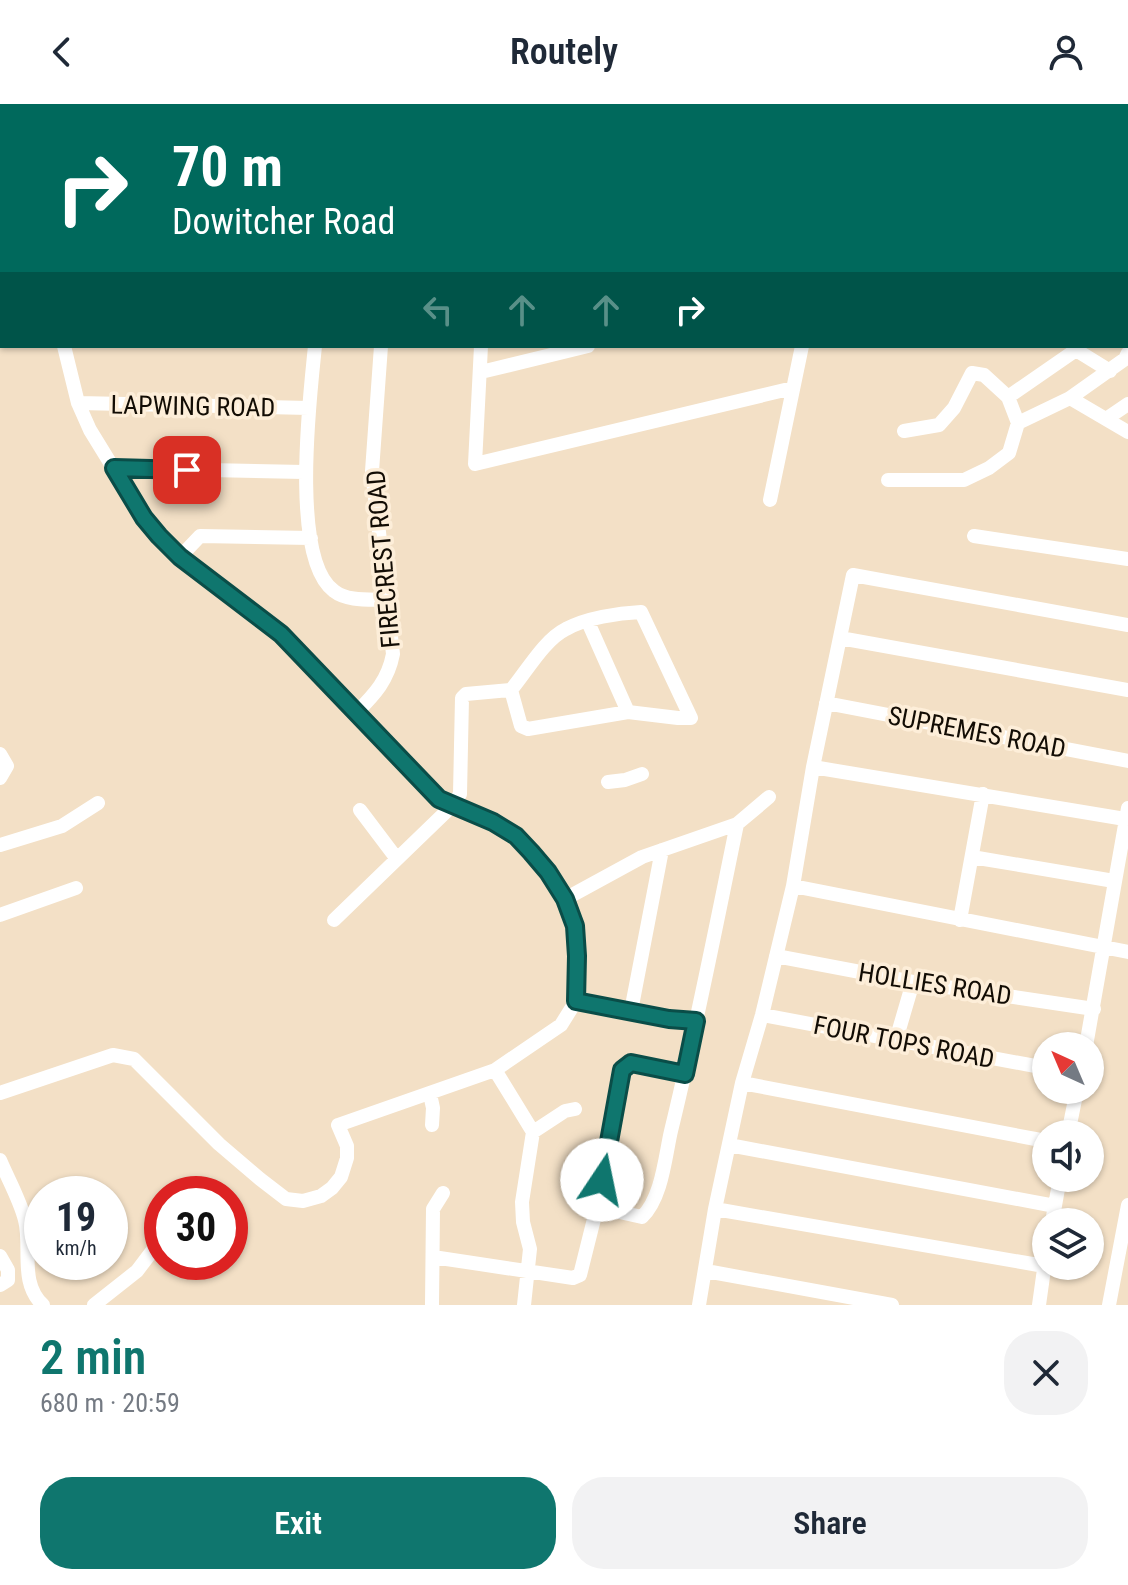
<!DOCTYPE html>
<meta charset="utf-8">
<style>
body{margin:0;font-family:"Roboto Condensed",sans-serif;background:#f2f2f3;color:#1f2937;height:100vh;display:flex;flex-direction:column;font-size:30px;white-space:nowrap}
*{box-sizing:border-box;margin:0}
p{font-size:26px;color:#747a83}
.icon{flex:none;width:44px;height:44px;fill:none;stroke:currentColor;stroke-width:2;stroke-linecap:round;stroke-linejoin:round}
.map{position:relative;height:1201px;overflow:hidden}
.drawer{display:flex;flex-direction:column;background:#fff;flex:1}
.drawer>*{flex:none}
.top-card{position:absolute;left:0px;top:0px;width:1128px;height:244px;box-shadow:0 2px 6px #0004;background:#00695c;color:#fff;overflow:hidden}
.needle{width:52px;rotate:316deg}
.fabs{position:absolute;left:1032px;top:928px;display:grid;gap:16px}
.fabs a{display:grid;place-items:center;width:72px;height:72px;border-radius:50%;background:#fff;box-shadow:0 2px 6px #0004;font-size:40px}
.speed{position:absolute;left:24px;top:1072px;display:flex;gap:16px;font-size:40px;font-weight:700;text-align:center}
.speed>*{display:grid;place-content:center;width:104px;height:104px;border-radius:50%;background:#fff;box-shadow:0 2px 6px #0004;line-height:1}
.speed small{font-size:20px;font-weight:400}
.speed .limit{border:12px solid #d22;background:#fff;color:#111}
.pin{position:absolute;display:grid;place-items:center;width:68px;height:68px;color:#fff;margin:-34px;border-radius:16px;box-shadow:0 4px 12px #0006}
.me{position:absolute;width:88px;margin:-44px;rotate:11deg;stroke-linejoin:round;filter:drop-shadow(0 0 6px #0008)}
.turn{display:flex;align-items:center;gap:28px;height:168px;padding:0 40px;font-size:36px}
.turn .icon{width:104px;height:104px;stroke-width:2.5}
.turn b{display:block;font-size:56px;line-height:68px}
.lanes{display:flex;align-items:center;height:76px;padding:0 40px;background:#0003;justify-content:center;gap:40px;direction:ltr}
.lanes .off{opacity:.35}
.round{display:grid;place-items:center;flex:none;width:84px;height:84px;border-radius:32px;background:#f2f2f3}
.summary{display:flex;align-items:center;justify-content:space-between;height:136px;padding:0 40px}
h1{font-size:48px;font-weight:600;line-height:60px;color:#0f766e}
.button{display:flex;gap:16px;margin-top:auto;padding:16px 40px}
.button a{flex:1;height:92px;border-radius:32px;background:#0f766e;color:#fff;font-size:32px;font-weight:600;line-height:92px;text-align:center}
.button a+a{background:#f2f2f3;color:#1f2937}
header{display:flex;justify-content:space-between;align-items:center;height:104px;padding:0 40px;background:#fff;font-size:36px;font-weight:600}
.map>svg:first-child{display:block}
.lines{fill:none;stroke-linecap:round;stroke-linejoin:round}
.street{stroke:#fff;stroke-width:14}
.route-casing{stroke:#0a4d48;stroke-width:20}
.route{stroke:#0f766e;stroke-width:14}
.labels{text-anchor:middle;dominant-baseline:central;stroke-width:7;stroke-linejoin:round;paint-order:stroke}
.street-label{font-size:26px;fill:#120c04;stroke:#fdeed9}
</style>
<header><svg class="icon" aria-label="back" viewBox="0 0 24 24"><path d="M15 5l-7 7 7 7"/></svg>Routely<svg class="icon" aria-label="person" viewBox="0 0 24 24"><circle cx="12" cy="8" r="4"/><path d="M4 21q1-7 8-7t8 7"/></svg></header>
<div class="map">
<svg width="1128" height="1201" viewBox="0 0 1128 1201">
<rect width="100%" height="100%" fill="#f3e0c6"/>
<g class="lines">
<!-- street -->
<path class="street" d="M258,0l9,2
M151,2l1,-2
M472,2v-2
M563,2v-2
M656,2l1,-2
M771,2l4,-2
M855,2v-2
M0,102h2
M1126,174h2
M315,242c-5,50 -25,213 19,245 14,11 37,8 54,9
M481,242l-6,118 318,-76
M1076,246l34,21
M481,268l107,-26
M1070,294l55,-39 3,-6
M78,299l231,5
M1106,315l22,-15
M1018,319l52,-25 58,34
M904,327l35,-6 15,-17 18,-35 12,2 24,22
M114,364l190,4
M888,376h76l25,-12 20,-15 9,-30 -10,-26 68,-47 1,-4
M770,396l32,-154
M974,432l154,23
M180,453l20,-21 111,2
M588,518l40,90
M840,534l288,52
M826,599l302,58
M357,608c18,-18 31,-32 36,-58l-21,-183 9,-125
M0,650l7,12 -7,12
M813,663l312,52
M608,678l17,-2 17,-6
M360,706l37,49
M0,741l62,-19 36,-23
M972,753l142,24
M793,782l335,66
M565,795l77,-42 95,-33 32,-27
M0,811l76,-27
M334,816l119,-115 7,-11 2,-96 4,-4 45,-4c16,-19 33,-50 55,-61 20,-11 52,-16 75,-17l50,106h-13l-50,-6 -100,17 -7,-3 -10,-36
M960,816l23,-126
M776,852l137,26 181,27
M576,897l93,18 27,2
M631,907l31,-161
M762,911l284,53
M896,936l17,-58
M1086,942l42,-238
M495,966l38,62 -11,70 1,20 7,27 -6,56
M742,979l304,58
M0,989l113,-38 21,4 85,85 41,35 26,20 17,2 18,-5 11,-8 9,-11 6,-19v-12l-9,-21 157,-55 66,-45 15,-24 -1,-75 -10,-27 -17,-27 -32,-36 -23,-14 -54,-23 -158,-165 -101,-77 -21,-21 -15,-18 -54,-88 -12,-27 -14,-57
M430,990l3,14 -1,17
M533,1028l32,-21 10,-2
M1068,1030l9,-44
M729,1041l326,61
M0,1056c8,19 20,40 25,60 7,28 -6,63 18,85
M202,1090h1
M597,1103l45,10c20,-19 23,-60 29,-86 25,-102 45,-205 66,-307
M715,1105l329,57
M1052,1118l8,-44
M0,1152l8,14v10l-8,5
M433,1153l140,21 7,-3 17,-68 25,-137 9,-7 54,11
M706,1167l186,34
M94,1201l43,-34 25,-33
M432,1201l1,-96 10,-16
M699,1201l16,-96 27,-126 20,-68 31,-129 20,-119 40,-192 275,50
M1039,1201l7,-50
M1109,1201l19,-100"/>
</g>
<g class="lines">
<!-- route casing -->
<g class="route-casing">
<path id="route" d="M187,366l-73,-2 30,50 15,18 21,21 101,77 158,165 54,23 23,14 15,16 17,20 17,27 10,27 2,30 -1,45 93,18 27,2 -11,53 -54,-11 -9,7 -20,110"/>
</g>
<!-- route -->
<use href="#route" class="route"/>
</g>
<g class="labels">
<!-- street labels -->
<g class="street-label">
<text transform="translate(193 302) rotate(1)">LAPWING ROAD</text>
<text transform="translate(383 455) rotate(-95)">FIRECREST ROAD</text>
<text transform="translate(977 628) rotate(11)">SUPREMES ROAD</text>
<text transform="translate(935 880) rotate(9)">HOLLIES ROAD</text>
<text transform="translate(904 938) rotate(11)">FOUR TOPS ROAD</text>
</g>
</g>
</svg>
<div class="fabs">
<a><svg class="needle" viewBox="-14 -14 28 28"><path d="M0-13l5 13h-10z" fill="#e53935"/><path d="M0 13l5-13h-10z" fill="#747a83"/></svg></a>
<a><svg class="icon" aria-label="sound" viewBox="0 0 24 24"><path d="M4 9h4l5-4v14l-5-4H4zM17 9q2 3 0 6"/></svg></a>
<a><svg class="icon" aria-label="layers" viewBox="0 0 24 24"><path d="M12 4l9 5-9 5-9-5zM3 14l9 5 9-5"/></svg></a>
</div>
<div class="speed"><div>19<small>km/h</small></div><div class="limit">30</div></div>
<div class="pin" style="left:187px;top:366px;background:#d93025"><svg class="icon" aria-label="arrive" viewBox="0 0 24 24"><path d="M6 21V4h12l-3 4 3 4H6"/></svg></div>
<svg class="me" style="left:602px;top:1076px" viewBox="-20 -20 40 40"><circle r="19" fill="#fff"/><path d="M0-13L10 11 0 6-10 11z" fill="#0f766e"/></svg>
<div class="top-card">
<div class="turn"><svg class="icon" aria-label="right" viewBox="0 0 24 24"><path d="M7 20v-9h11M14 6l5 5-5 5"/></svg><div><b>70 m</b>Dowitcher Road</div></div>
<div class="lanes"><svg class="icon off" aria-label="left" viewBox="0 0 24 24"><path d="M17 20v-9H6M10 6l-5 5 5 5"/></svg><svg class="icon off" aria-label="ahead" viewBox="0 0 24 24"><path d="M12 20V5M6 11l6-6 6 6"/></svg><svg class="icon off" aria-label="ahead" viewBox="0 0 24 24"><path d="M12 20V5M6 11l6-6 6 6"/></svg><svg class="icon" aria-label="right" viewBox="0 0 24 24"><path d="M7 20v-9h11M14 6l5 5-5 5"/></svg></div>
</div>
</div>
<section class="drawer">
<div class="summary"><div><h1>2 min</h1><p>680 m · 20:59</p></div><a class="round"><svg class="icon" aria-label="close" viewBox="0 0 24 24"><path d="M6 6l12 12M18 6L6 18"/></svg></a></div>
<div class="button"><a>Exit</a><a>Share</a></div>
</section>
